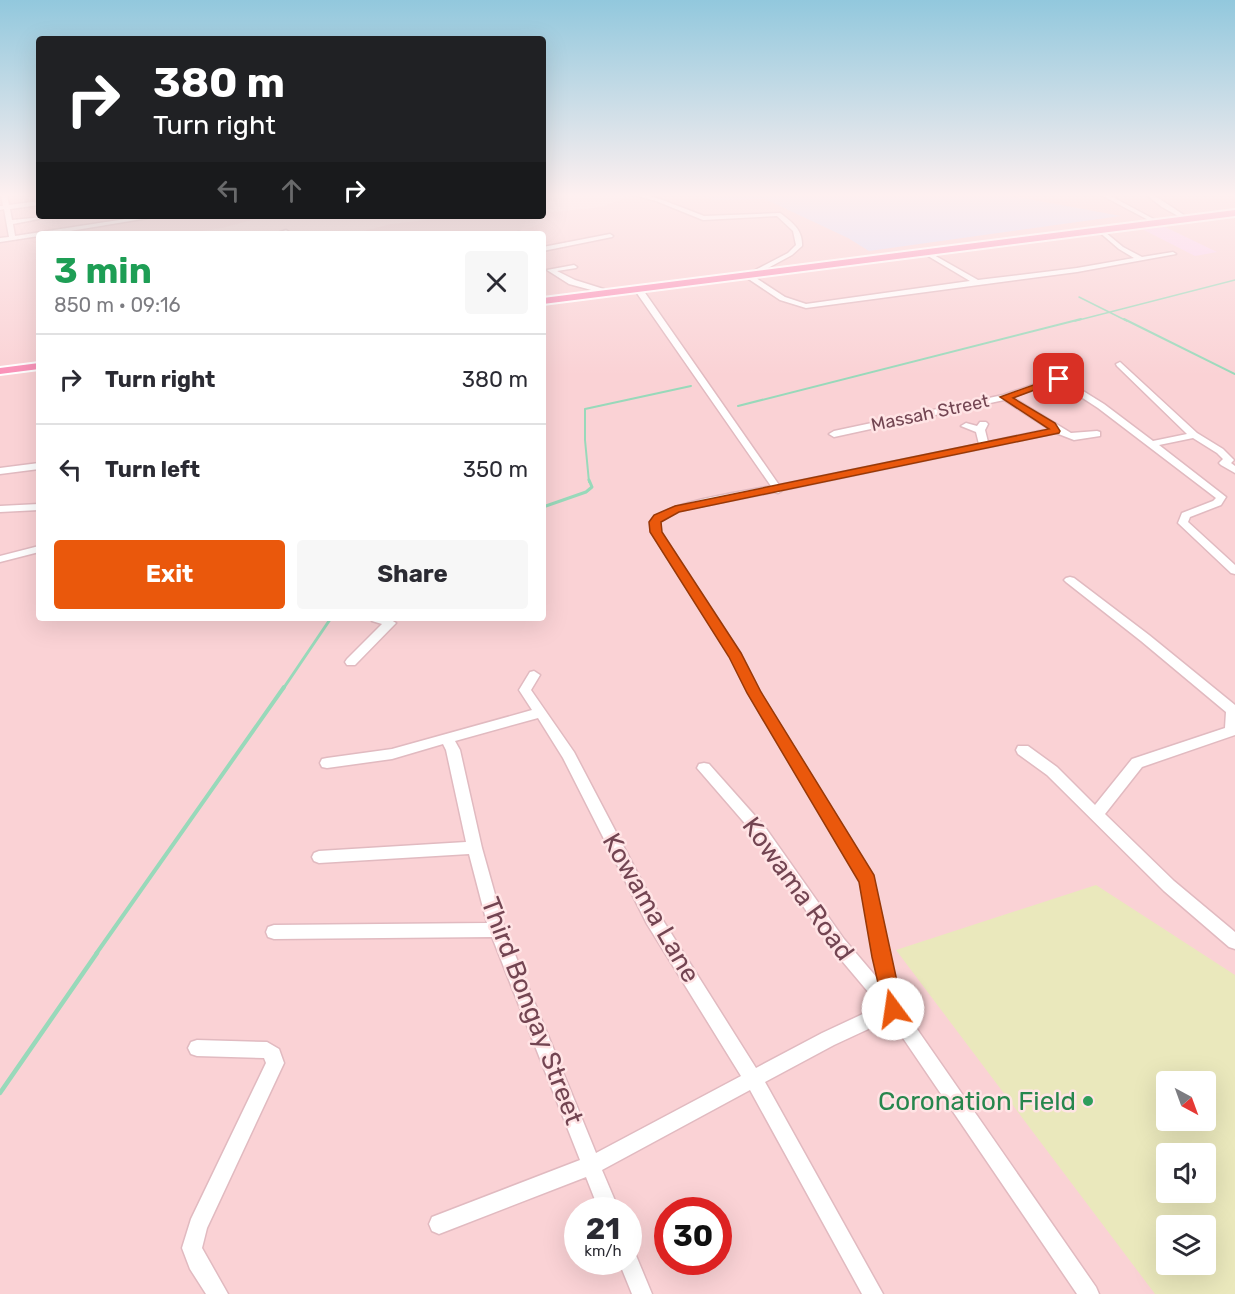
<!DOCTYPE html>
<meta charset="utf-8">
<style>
body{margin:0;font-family:Rubik,sans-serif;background:#f7f7f7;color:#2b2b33;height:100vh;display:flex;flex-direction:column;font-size:22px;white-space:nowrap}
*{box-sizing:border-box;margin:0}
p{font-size:20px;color:#7c7c81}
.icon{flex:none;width:33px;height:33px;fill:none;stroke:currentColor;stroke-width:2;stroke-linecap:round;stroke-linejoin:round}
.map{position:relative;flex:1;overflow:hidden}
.panel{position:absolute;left:36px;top:231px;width:510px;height:390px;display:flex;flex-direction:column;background:#fff;border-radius:6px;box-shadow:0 6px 24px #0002}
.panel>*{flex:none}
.banner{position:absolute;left:36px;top:36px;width:510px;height:183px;border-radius:6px;box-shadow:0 6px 24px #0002;background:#202124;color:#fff;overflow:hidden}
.needle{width:39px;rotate:139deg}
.buttons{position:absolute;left:1156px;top:1071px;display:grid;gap:12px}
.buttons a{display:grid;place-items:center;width:60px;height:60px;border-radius:6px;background:#fff;box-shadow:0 6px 24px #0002;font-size:30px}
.speed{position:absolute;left:564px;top:1197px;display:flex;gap:12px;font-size:30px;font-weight:700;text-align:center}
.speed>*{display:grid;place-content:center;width:78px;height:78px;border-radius:50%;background:#fff;box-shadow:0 6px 24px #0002;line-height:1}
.speed small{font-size:15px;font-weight:400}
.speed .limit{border:9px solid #d22;background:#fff;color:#111}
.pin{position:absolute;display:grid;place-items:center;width:51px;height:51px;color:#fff;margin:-26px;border-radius:12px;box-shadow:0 3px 9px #0006}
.me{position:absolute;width:66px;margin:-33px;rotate:346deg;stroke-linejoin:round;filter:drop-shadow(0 0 4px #0008)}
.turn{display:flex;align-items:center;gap:21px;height:126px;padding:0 18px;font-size:27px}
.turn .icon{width:78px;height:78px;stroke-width:2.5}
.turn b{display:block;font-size:42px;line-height:51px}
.lanes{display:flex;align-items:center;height:57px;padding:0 18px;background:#0003;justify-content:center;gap:30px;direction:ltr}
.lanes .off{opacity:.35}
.round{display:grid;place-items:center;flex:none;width:63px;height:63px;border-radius:6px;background:#f7f7f7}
.head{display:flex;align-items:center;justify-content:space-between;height:102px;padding:0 18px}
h1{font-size:36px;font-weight:700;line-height:45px;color:#1e9e55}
.primary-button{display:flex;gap:12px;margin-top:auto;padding:12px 18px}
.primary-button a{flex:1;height:69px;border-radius:6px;background:#ea580c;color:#fff;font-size:24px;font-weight:700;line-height:69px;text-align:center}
.primary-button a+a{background:#f7f7f7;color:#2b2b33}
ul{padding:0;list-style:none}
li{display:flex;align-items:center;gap:18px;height:90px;padding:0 18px;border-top:2px solid #e1e1e2}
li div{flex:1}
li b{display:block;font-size:22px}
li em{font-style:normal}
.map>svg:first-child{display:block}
.residential{fill:#fad2d5;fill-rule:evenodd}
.education{fill:#dbdbf9}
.medical{fill:#fbd0f1}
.green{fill:#eae8bc;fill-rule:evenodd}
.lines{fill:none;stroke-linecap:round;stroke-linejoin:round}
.stream-far4{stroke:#98d9ba;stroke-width:1.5}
.stream-far3{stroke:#98d9ba;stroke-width:2}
.stream-far2{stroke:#98d9ba;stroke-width:3}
.stream-far1{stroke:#98d9ba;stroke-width:4}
.stream{stroke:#98d9ba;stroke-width:4.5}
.minor-casing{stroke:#e1bac0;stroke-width:3}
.highway-casing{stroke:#fff;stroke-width:4}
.minor{fill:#fff;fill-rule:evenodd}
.highway{fill:#fa91b8;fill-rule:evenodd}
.route{fill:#ea580c;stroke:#983908;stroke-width:1.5}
.leisure-dot{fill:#2e9e5b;stroke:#ffe4e5;stroke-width:2}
.labels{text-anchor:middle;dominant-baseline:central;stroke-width:5;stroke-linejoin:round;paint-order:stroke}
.far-street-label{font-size:18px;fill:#734552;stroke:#ffe4e5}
.near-street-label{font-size:26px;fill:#734552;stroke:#ffe4e5}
.near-leisure-label{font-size:26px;fill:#27864d;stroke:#ffe4e5;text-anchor:end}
</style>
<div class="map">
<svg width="1235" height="1294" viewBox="0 0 1235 1294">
<rect width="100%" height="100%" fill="#fddede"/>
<!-- residential -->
<path class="residential" d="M0,194h39v22h228l-45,12 -41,6h-142v384h504v-384h-191l39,-10 53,-6 99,-2v-3l59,-6 32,-13h601v1100h-1235zM1167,1082h39v38h-39zM1167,1154h39v38h-39zM578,1210h50v52h-50zM668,1210h50v52h-50zM1167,1226h39v38h-39z"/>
<!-- education -->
<path class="education" d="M703,194h298l120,22 -252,35 -21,-13 -83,-39 -52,1z"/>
<!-- medical -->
<path class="medical" d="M1161,225l56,27 -22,4 -55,-28z"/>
<!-- green -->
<path class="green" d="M1096,885l139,90v319h-80l-259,-344zM1167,1082h39v38h-39zM1167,1154h39v38h-39zM1167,1226h39v38h-39z"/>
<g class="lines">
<!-- stream-far4 -->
<path class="stream-far4" d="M1079,297l48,24
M1075,321l160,-41"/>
<!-- stream-far3 -->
<path class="stream-far3" d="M1124,319l111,55
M738,406l343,-87
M589,482l-4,-42v-31l106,-23"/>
<!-- stream-far2 -->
<path class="stream-far2" d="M543,507l43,-15 6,-5 -3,-7
M283,689l48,-71"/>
<!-- stream-far1 -->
<path class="stream-far1" d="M96,954l188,-267"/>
<!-- stream -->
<path class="stream" d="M0,1093l97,-140"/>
<!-- minor casing -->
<g class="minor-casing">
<path id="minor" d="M1,194h6l2,11 30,-4v4l-29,4 2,11 42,-4 -41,8 2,12 130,-20h15l-108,18h-13v2l-39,6v-4l9,-1 -5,-28 -4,1v-4h3z
M630,194h11l19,5 44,17 76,-3c12,9 23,17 22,33l-10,9 -39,21 32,21 21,7 164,-23 -47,-28 -1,-1 3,-2 53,30 99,-12 57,-10 -15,-9 -21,-18v-2l2,-1 23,19 19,10 31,-5 3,2 -99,18 -271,36 -26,-8 -36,-24 44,-23 8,-8 -3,-14 -16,-15 -74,4 -47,-19z
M1099,194h8l54,29 -5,1z
M1145,194h7l38,25 -5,1 -23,-13z
M286,230l3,2 -1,1 -13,1z
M518,232l5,1 1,1h-9z
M610,234l3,2 -1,1 -69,14v-4z
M574,265l3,2 -1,1 -19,3 18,9 35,11v4l-41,-11 -22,-14z
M635,287h6l138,198 200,-41 -3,-12 -15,-6 5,-3 11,3 3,-4h6l2,2 -3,6 3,12 61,-13 -45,-29 -170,37 -5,-3 5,-3 169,-36 56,-19 45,28 49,37 34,-7 -70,-68 -1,-2 4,-2 77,71 26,16 11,11 -3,3 4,3v7l-14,-8 -2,-2 4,-4 -6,-6 -24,-15 -34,7 67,52 -5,8 -31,12 -2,5 47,43v9l-4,-1 -53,-50 4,-10 31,-12 3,-3 -118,-90 -40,-26 -46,15 59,36 26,-2 3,1v4l-26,4 -18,-7 -273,57 -5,3 -4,-1 -96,19 -18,11 1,10 79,121 20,39 112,183 29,131 195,281 3,7h-22l-187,-275 -56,26 -69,37 118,212h-21l-112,-204 -148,80 17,40h-20l-13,-33 -147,57 -7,-3 -3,-7 3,-7 148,-57 -88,-223 -218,2 -6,-2 -2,-5 2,-5 6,-2 213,-2 -18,-69 -150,9 -5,-2 -2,-4 2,-4 5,-2 147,-9 -20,-92 -3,-6 -51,15 -65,9 -5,-1 -2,-4 2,-4 5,-1 65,-9 140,-39 -13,-20 11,-18 4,-1 6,4 -9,15 43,62 85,162 97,154 66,-35 58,-27 -48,-57 -77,-114 -58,-67 2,-4 5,-1 5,1 56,63 79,112 34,40 -18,-98 -112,-188 -18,-37 -79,-124 -1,-10c16,-21 93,-30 121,-36l-137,-197zM538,718l25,40 84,166 94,152 -145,77 -91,-223 -23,-82 -22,-98 -5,-9z
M39,463v6l-39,5v-6z
M39,504v6l-39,2v-6z
M39,546v6l-39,10v-6z
M1070,577l4,1 75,57 86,70v30l-93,32 -37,47 69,67 61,51v17l-6,-2 -65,-56 -117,-116 -29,-21 -2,-4 2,-4h10l29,21 38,38 37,-46 93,-31 1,-16 -85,-71 -75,-59 -2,-2 2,-2z
M370,618h18l8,5 -41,42h-8l-2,-3 2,-3 35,-35 -10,-3z
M197,1040l70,2 12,7 5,14 -77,165 -5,20 26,46h-22l-16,-25 -8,-21 9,-29 75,-156 -2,-5 -67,-2 -6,-2 -3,-6 3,-6z
M628,1250l7,3 17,41h-20l-13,-32h9z"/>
</g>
<!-- highway casing -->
<g class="highway-casing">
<path id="highway" d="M1235,210v6l-692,88v-6z
M39,363v6l-39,5v-6z"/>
</g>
<!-- minor -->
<use href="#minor" class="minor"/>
<!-- highway -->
<use href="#highway" class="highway"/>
</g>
<!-- sky -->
<linearGradient id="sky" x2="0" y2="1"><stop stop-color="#92c8dd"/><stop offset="0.52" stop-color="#fef0f0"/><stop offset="1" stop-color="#fef0f0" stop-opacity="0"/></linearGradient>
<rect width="1235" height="375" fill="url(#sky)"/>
<!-- route -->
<path class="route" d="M1056,377l8,2 -51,19 42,25 5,8 -1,2 -380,79 -18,10 1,10 79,121 20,39 113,183 29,134 -3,6 -7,3 -6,-3 -3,-6 -12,-52 -13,-75 -112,-189 -18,-36 -79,-125 -1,-10 5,-7 21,-9 374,-77 -49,-32z"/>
<!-- markers -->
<circle class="leisure-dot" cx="1088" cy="1101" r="6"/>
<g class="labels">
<!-- far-street labels -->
<g class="far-street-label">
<text transform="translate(930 413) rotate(-12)">Massah Street</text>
</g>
<!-- near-street labels -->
<g class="near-street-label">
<text transform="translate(798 889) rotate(54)">Kowama Road</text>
<text transform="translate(651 908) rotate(60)">Kowama Lane</text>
<text transform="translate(532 1011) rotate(69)">Third Bongay Street</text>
</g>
<!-- near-leisure labels -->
<g class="near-leisure-label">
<text x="1076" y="1101">Coronation Field</text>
</g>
</g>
</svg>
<div class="buttons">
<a><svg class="needle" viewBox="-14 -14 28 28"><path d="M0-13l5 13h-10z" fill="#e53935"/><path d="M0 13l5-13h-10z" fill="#7c7c81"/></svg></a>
<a><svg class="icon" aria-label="sound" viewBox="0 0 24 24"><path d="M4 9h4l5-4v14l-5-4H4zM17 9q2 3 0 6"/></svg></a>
<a><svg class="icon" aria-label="layers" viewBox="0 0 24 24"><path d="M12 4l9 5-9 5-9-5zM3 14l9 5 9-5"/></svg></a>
</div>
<div class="speed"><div>21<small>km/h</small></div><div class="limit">30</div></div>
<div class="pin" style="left:1059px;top:379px;background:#d93025"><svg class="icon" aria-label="arrive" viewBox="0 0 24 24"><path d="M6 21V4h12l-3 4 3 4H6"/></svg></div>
<svg class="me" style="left:893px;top:1009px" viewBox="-20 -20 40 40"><circle r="19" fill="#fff"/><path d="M0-13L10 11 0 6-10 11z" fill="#ea580c"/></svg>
<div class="banner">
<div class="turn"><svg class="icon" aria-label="right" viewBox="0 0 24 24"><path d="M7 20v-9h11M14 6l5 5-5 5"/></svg><div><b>380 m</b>Turn right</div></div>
<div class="lanes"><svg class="icon off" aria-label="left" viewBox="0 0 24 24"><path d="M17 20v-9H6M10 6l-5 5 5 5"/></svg><svg class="icon off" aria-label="ahead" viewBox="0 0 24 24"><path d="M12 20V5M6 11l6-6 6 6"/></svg><svg class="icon" aria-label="right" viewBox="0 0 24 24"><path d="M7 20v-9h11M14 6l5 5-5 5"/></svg></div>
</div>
<section class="panel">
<div class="head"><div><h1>3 min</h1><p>850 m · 09:16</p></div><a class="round"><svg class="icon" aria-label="close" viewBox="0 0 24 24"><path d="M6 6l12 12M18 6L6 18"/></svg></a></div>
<ul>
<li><svg class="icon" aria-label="right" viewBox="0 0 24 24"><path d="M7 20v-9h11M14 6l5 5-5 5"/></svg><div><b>Turn right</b></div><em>380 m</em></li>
<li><svg class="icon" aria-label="left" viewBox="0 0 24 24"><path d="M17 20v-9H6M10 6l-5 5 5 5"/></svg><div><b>Turn left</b></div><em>350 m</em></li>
</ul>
<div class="primary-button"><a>Exit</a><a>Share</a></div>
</section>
</div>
